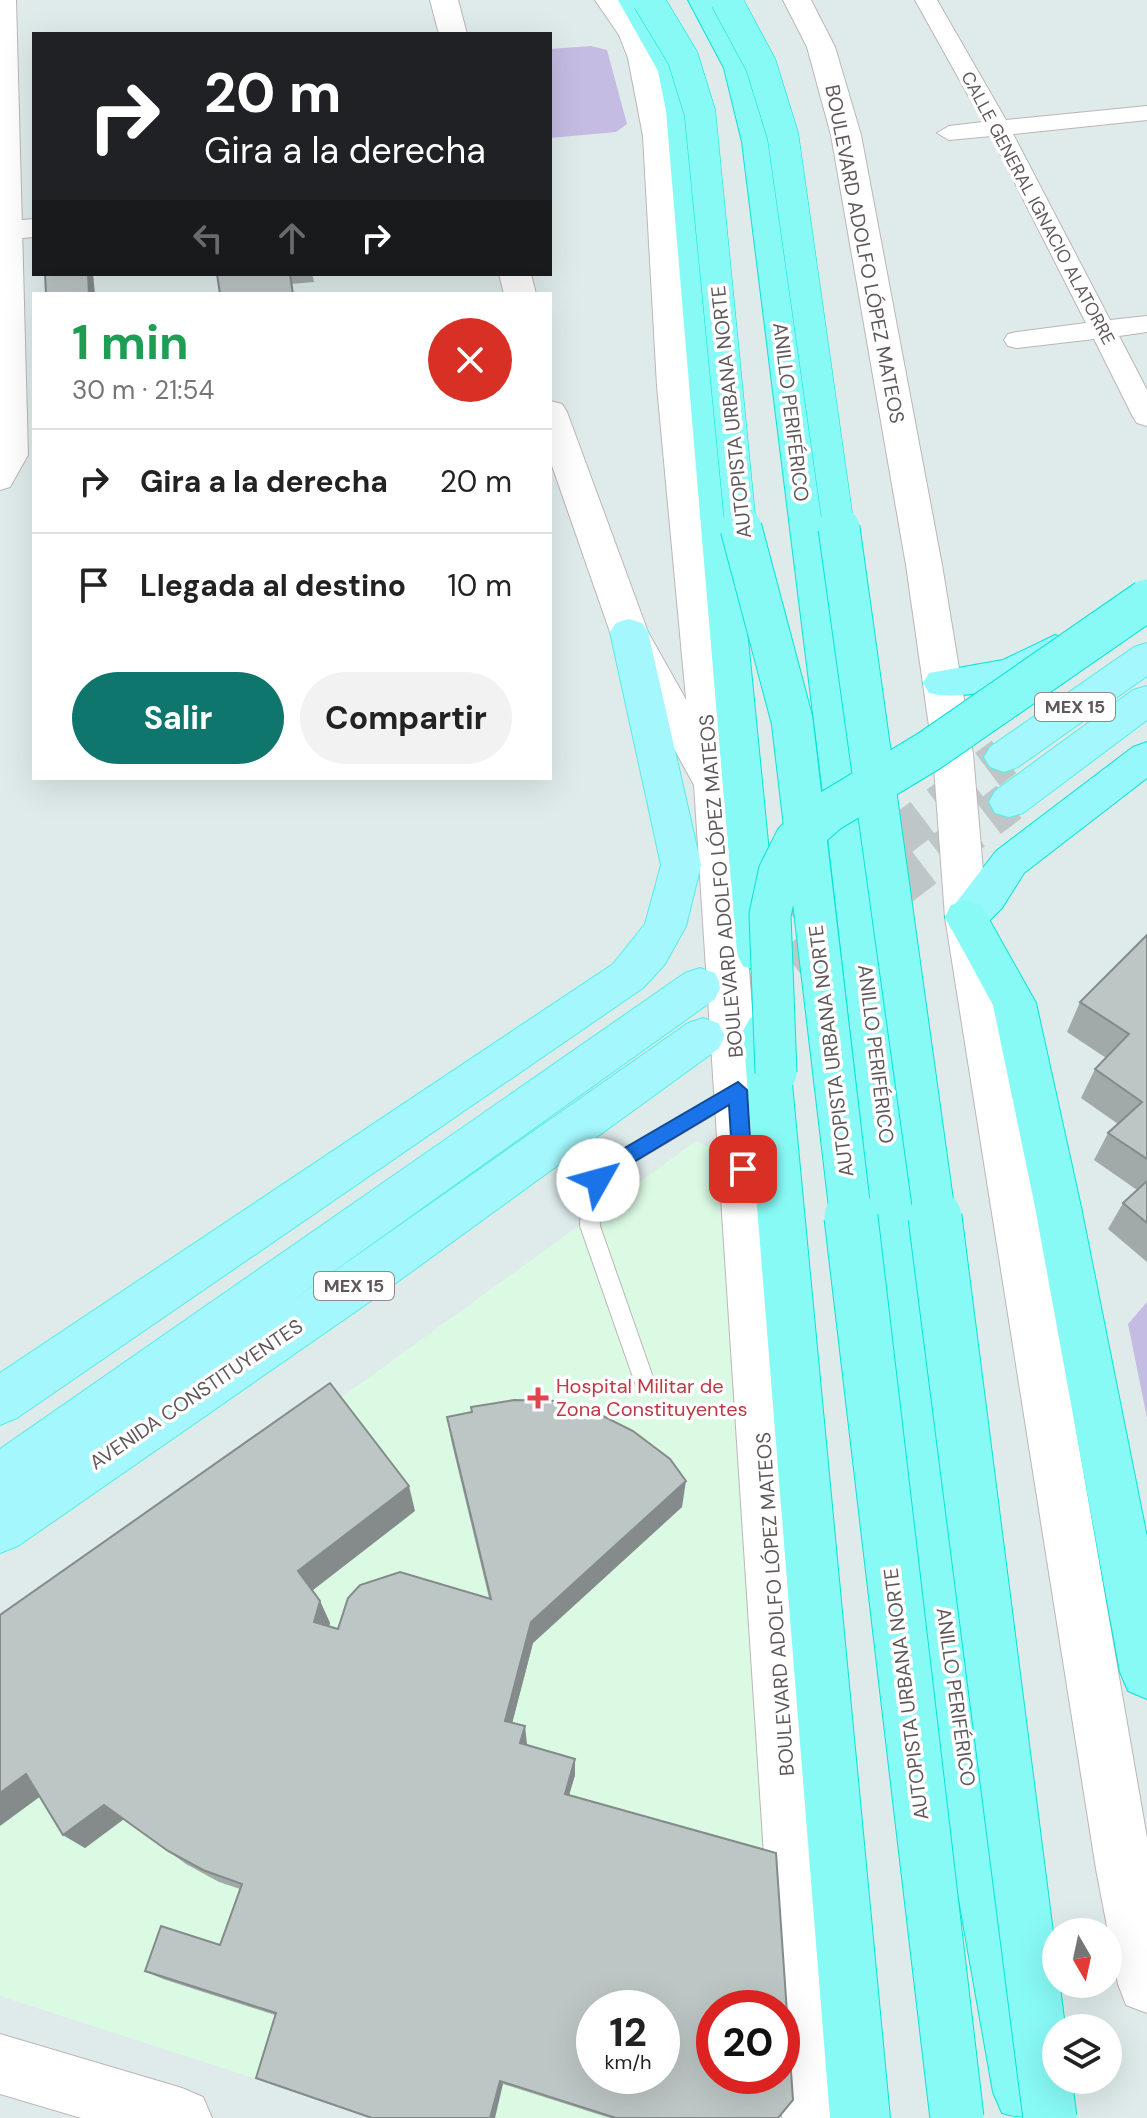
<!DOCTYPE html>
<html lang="es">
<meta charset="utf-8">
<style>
body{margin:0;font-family:"DM Sans",sans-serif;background:#f2f2f2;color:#222;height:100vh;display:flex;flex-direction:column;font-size:30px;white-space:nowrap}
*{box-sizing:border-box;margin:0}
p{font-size:26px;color:#767676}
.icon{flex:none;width:44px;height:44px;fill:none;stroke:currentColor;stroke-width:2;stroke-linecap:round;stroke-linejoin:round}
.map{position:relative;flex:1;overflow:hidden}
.panel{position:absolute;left:32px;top:292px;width:520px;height:488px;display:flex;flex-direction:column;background:#fff;border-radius:0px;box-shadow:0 8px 32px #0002}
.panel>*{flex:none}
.top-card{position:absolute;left:32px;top:32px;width:520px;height:244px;border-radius:0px;box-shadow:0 8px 32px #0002;background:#202124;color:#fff;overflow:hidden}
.needle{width:52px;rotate:171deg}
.controls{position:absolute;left:1042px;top:1918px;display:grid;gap:16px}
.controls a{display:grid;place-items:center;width:80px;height:80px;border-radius:50%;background:#fff;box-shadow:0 8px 32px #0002;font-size:40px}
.speed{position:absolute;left:576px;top:1990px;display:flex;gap:16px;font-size:40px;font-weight:700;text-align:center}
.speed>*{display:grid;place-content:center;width:104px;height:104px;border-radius:50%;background:#fff;box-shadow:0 8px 32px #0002;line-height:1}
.speed small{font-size:20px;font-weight:400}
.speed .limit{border:12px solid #d22;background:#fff;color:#111}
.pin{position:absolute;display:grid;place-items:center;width:68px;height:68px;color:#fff;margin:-34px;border-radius:16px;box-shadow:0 4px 12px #0006}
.me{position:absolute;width:88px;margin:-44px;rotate:52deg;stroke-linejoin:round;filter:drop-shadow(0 0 6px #0008)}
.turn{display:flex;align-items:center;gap:28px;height:168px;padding:0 40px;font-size:36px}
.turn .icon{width:104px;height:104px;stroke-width:2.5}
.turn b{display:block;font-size:56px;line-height:68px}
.lanes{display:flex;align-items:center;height:76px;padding:0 40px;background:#0003;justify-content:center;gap:40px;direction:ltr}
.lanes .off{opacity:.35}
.round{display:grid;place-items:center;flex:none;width:84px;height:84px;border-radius:42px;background:#f2f2f2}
.headline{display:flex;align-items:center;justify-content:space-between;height:136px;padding:0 40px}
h1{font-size:48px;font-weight:700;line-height:60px;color:#1e9e55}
.button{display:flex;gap:16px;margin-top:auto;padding:16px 40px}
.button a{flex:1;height:92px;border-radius:48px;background:#0f766e;color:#fff;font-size:32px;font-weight:700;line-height:92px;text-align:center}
.button a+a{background:#f2f2f2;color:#222}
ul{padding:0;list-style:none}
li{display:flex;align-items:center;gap:24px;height:104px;padding:0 40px;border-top:2px solid #e0e0e0}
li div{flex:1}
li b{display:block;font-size:30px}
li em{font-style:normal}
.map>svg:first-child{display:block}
.medical{fill:#dafae4;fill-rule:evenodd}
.green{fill:#c5bce3}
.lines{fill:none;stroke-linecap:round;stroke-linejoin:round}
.primary-tunnel{stroke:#bfc6c7;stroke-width:41;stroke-dasharray:41 20;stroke-linecap:butt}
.service-casing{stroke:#bcb5b6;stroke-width:2}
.minor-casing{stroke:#bcb5b6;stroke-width:2}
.tertiary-casing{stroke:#bcb5b6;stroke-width:2}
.secondary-casing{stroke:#beb5b7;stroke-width:2}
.primary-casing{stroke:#57ede4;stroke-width:2}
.trunk-casing{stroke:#06e5d1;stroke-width:2}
.motorway-casing{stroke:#06e5d1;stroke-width:2}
.service{fill:#fff;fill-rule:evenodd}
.minor{fill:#fff;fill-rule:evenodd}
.tertiary{fill:#fff;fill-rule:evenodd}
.secondary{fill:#fff;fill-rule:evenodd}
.primary{fill:#a3f7fd;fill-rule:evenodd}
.trunk{fill:#96f8fa;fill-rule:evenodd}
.motorway{fill:#88faf6;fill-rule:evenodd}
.motorway-bridge-far2-casing{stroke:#06e5d1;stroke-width:32;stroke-linecap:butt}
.motorway-bridge-far1-casing{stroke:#06e5d1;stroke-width:43;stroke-linecap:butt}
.motorway-bridge-casing{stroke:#06e5d1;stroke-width:55;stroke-linecap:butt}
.motorway-bridge-far2{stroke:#88faf6;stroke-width:31}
.motorway-bridge-far1{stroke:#88faf6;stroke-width:41}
.motorway-bridge{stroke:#88faf6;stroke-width:53}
.wall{fill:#a2aaa9}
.shaded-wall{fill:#848b8a}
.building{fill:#bcc6c5;stroke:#848b8a;stroke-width:2;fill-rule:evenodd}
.route{fill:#1a73e8;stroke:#114b97;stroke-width:2}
.health-dot{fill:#e0444e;stroke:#fff;stroke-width:3}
.labels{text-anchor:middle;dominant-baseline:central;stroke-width:7;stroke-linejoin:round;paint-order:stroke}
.far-street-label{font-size:18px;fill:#60585a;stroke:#fff}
.shield{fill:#fff;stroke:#908a8c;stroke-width:2}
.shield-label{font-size:18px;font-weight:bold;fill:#60585a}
.street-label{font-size:20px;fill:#60585a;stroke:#fff}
.health-label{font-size:20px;fill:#be3a42;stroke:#fff;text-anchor:start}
</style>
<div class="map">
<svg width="1147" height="2118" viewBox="0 0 1147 2118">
<rect width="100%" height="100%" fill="#dfebeb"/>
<!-- medical -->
<path class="medical" d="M696,1141l22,11 59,856h-63v68l64,42h-401l-377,-122v-352zM594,2008h68v68h-68z"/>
<!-- green -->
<path class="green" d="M591,46l16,4 20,74 -11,8 -66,6v-89z
M1147,1302v116l-19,-94z"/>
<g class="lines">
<!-- primary-tunnel -->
<path class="primary-tunnel" d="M744,953l260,-196
M746,1003l263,-201"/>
<!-- service casing -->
<g class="service-casing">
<path id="service" d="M735,1084l6,2 3,6 -3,6 -123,74 -19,27 1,27 55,157 -3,7 -7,3 -7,-3 -3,-7 -55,-157 1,-29 23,-37z"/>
</g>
<!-- minor casing -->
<g class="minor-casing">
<path id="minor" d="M0,0h16l12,455 -18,32 -10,3z
M915,0h22l69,120 141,-14v14l-134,14 97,186 37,-4v16l-28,4 28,54v36l-10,-3 -4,-6 -39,-78 -77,9 -9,-2 -4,-6 4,-6 9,-2 69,-9 -95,-187 -42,4 -12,-7 12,-7 34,-4z"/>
</g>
<!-- tertiary casing -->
<g class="tertiary-casing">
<path id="tertiary" d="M430,0h28l9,34h-28z
M34,219v18l-34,3v-18z
M499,274h32l5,20h-32z
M550,401l12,3 5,8 81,220 86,153 -6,11 -14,4 -14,-4 -90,-164 -60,-172z
M0,2034l182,54 21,9 9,21h-131l-81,-24z"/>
</g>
<!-- secondary casing -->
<g class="secondary-casing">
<path id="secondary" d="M595,0h28l24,35 9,23 17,78 18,250 43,399 108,1333h-60l-3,-42h3v-68h-8l-80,-1223 -37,-399 -14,-250 -15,-78 -9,-23z
M783,0h28l24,47 26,88 81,430 31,189 14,163 160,921v175l-21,-8 -8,-21 -22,-115 -151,-952 -12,-163 -27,-189 -75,-430 -24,-88z"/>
</g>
<!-- primary casing -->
<g class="primary-casing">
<path id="primary" d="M629,619l13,4 6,9 53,233 -15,61 -21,38 -22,24 -626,430 -17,7v-52l613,-409 32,-40 16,-59 -51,-233 6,-9z
M1147,643v33l-129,91 -14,5 -14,-5 -6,-10 6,-10 144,-100z
M1147,686v34l-124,93 -14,4 -14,-4 -6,-11 6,-11 138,-101z
M700,968l15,5 6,13 -6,13 -426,304 399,-280 15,-5 15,5 7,13 -7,13 -340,247 -360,250 -18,7v-104l685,-476z"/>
</g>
<!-- trunk casing -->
<g class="trunk-casing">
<path id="trunk" d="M1055,635l13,4 6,10c-19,33 -111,54 -145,44l-6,-10 6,-10 74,-13z
M1147,742v36l-123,95 -22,35 -21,21 -15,5 -15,-5 -6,-12 51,-66 137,-104z"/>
</g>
<!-- motorway casing -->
<g class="motorway-casing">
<path id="motorway" d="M618,0h28l40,71 10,40 83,843 -6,12 -15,5 -15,-5 -6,-12 -71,-843 -8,-40z
M688,0h28c28,45 46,90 56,142l91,652 127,965 63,333 -9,21c-15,5 -27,5 -42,0l-9,-21 -59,-333 -111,-965 -81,-652 -18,-74z
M966,900l15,5 55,98 45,204 66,330v162l-19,-8 -8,-19 -85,-465 -42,-202 -48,-88 6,-12z
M765,1013l15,5 7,13 103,1087h-60l-87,-1087 7,-13z"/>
</g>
<!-- service -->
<use href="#service" class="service"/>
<!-- minor -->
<use href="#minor" class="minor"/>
<!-- tertiary -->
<use href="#tertiary" class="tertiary"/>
<!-- secondary -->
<use href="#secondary" class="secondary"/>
<!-- primary -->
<use href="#primary" class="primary"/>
<!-- trunk -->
<use href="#trunk" class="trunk"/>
<!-- motorway -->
<use href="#motorway" class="motorway"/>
<!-- motorway-bridge-far2 casing -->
<g class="motorway-bridge-far2-casing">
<path id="motorway-bridge-far2" d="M648,0l35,58 17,55 41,417
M726,0l35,65 22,71 56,394"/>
</g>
<!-- motorway-bridge-far1 casing -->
<g class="motorway-bridge-far1-casing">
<path id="motorway-bridge-far1" d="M741,528l51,192 59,499
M839,528l96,691
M776,1073l-6,-158 9,-42 16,-32 33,-29 101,-61 218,-151"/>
</g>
<!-- motorway-bridge casing -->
<g class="motorway-bridge-casing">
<path id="motorway-bridge" d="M851,1217l106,901
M935,1217l115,901"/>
</g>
<!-- motorway-bridge-far2 -->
<use href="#motorway-bridge-far2" class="motorway-bridge-far2"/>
<!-- motorway-bridge-far1 -->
<use href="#motorway-bridge-far1" class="motorway-bridge-far1"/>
<!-- motorway-bridge -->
<use href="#motorway-bridge" class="motorway-bridge"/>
</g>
<!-- wall -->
<path class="wall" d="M217,274h95l2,8 -23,2z
M1147,935v327l-39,-33 15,-26 14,-13 -43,-30 14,-27 10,-9 -37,-26 14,-29 11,-11 -39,-26 13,-30z
M447,1417l235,90 -149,136 -21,80 15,21v1l48,14v16l-6,20 209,323h-168l-107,-34 -228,-69 -112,-36 -18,-8 75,-26 20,-56 -21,-7 -33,-18 -62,-45 -39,29 -22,-13 -23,-39 375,-285 -102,79 7,11 10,22 -1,4 9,2 151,-31 -37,-154z"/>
<!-- shaded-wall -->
<path class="shaded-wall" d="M88,274h5l2,20h-6z
M686,1481l-4,26 -149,136 -25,96 -3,-18 26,-99z
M409,1486l6,25 -106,82 -11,-22z
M320,1601l10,22 -6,20 -10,-21z
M525,1726l2,18 -5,16 -2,-17z
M575,1759v16l-10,34v-15z
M26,1774l23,16 -49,36v-33z
M104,1805l20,14 -39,29 -22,-13z
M500,2081l3,3 -8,34h-5z"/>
<!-- building -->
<path class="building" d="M45,274h43l1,20h-43z
M217,274h73l3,20h-73z
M1147,935v224l-39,-26 34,-31 -47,-33 34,-35 -49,-32z
M1147,1181v42l-24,-20z
M330,1383l79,103 -111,85 22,30 -6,21 24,7 10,-31 12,-13 40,-13 91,27 -44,-182 25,-5 -1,-5 43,-7 44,1 37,11 38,19 37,28 16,22 -155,141 -26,99 20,5 -5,17 55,16 -10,35 211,59 17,247 -15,18h-162l-116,-37 -10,37h-118l-116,-40 20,-65 -131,-42 16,-45 59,19 22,-61 -39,-14 -35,-19 -64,-46 -41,30 -37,-61 -26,19v-178zM594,2008h68v68h-68zM714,2008h68v68h-68z"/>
<!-- route -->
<path class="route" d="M738,1082l9,8 5,79 -3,5h-13l-3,-5 -4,-64 -112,67 -12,14h-14v-12l13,-14z"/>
<!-- markers -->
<path class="health-dot" d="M534 1386h8v8h8v8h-8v8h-8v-8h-8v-8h8z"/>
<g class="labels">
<!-- far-street labels -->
<g class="far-street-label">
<text transform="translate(1038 208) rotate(62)">CALLE GENERAL IGNACIO ALATORRE</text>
</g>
<!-- shield labels -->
<g class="shield">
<rect x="1035" y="693" width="80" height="28" rx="6"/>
<rect x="314" y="1272" width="80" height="28" rx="6"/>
</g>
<g class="shield-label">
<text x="1075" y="707">MEX 15</text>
<text x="354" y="1286">MEX 15</text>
</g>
<!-- street labels -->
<g class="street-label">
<text transform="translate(865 254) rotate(79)">BOULEVARD ADOLFO LÓPEZ MATEOS</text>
<text transform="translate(731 412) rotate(-96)">AUTOPISTA URBANA NORTE</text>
<text transform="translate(791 412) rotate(83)">ANILLO PERIFÉRICO</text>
<text transform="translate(721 886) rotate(-95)">BOULEVARD ADOLFO LÓPEZ MATEOS</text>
<text transform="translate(831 1051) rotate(-97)">AUTOPISTA URBANA NORTE</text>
<text transform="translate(876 1054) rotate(83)">ANILLO PERIFÉRICO</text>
<text transform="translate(196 1394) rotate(-34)">AVENIDA CONSTITUYENTES</text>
<text transform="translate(775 1604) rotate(-94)">BOULEVARD ADOLFO LÓPEZ MATEOS</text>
<text transform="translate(906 1694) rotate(-97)">AUTOPISTA URBANA NORTE</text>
<text transform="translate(956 1697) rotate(82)">ANILLO PERIFÉRICO</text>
</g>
<!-- health labels -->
<g class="health-label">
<text x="556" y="1386">Hospital Militar de<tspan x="556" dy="23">Zona Constituyentes</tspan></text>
</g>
</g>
</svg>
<div class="controls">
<a><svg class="needle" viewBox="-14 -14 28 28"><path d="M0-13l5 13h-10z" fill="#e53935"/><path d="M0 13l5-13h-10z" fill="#767676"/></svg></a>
<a><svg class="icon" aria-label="layers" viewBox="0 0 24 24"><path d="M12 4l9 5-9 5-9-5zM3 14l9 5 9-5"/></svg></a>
</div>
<div class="speed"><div>12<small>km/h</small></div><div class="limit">20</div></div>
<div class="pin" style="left:743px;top:1169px;background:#d93025"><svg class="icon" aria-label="arrive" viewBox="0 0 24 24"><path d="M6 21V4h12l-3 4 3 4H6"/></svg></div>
<svg class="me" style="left:598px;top:1180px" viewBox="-20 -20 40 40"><circle r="19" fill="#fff"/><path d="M0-13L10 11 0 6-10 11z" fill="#1a73e8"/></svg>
<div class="top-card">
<div class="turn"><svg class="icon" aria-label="right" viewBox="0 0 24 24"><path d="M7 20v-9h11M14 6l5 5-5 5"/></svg><div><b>20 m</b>Gira a la derecha</div></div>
<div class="lanes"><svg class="icon off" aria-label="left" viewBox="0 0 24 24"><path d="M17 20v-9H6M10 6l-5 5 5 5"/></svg><svg class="icon off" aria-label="ahead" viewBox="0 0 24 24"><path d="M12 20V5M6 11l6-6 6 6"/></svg><svg class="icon" aria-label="right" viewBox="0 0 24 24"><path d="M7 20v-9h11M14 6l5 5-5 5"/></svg></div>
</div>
<section class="panel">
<div class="headline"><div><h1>1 min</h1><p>30 m · 21:54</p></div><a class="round" style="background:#d93025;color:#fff"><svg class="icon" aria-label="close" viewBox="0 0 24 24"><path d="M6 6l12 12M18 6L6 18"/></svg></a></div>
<ul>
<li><svg class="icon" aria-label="right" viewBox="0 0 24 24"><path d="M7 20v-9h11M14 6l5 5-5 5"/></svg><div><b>Gira a la derecha</b></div><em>20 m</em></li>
<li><svg class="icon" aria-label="arrive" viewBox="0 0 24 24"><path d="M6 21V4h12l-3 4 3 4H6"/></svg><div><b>Llegada al destino</b></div><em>10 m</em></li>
</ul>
<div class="button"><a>Salir</a><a>Compartir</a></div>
</section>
</div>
